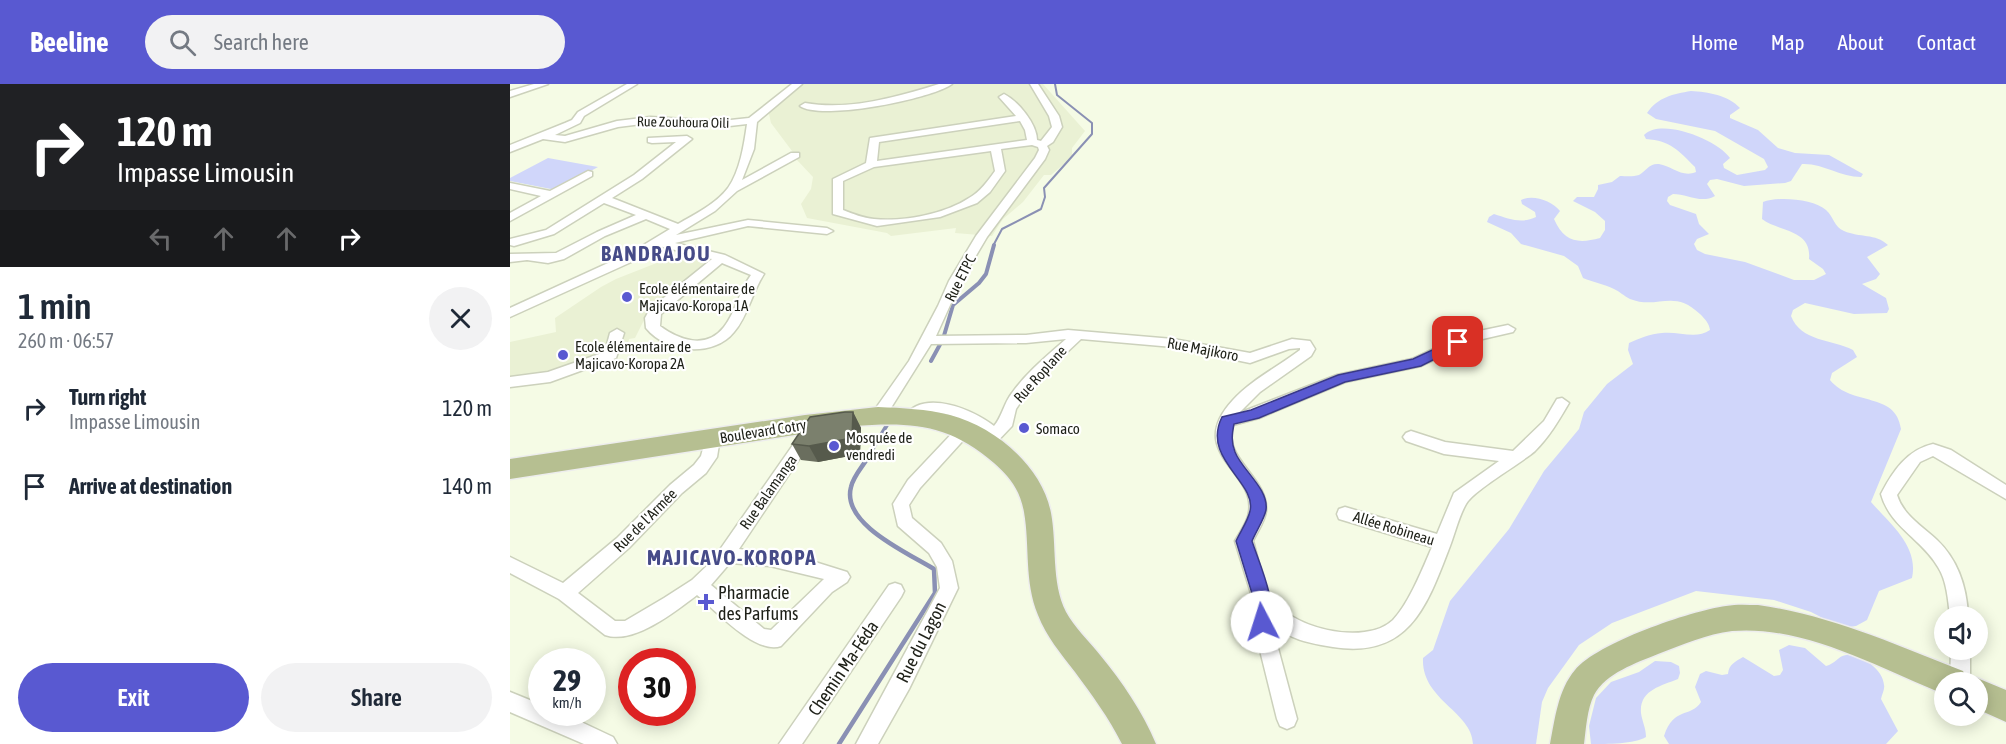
<!DOCTYPE html>
<meta charset="utf-8">
<style>
body{margin:0;font-family:"Asap Condensed",sans-serif;background:#f2f2f3;color:#1f2937;height:100vh;display:flex;flex-direction:column;font-size:22px;white-space:nowrap}
*{box-sizing:border-box;margin:0}
p{font-size:20px;color:#747a83}
.icon{flex:none;width:33px;height:33px;fill:none;stroke:currentColor;stroke-width:2;stroke-linecap:round;stroke-linejoin:round}
.map{position:relative;flex:1;overflow:hidden}
.panel{display:flex;flex-direction:column;background:#fff;width:510px}
.panel>*{flex:none}
.top-card{background:#202124;color:#fff;overflow:hidden}
.buttons{position:absolute;left:1424px;top:522px;display:grid;gap:12px}
.buttons a{display:grid;place-items:center;width:54px;height:54px;border-radius:50%;background:#fff;box-shadow:0 3px 15px #0003;font-size:30px}
.speed{position:absolute;left:18px;top:564px;display:flex;gap:12px;font-size:30px;font-weight:700;text-align:center}
.speed>*{display:grid;place-content:center;width:78px;height:78px;border-radius:50%;background:#fff;box-shadow:0 3px 15px #0003;line-height:1}
.speed small{font-size:15px;font-weight:400}
.speed .limit{border:9px solid #d22;background:#fff;color:#111}
.pin{position:absolute;display:grid;place-items:center;width:51px;height:51px;color:#fff;margin:-26px;border-radius:12px;box-shadow:0 3px 9px #0006}
.me{position:absolute;width:66px;margin:-33px;rotate:355deg;stroke-linejoin:round;filter:drop-shadow(0 0 4px #0008)}
.turn{display:flex;align-items:center;gap:21px;height:126px;padding:0 18px;font-size:27px}
.turn .icon{width:78px;height:78px;stroke-width:2.5}
.turn b{display:block;font-size:42px;line-height:51px}
.lanes{display:flex;align-items:center;height:57px;padding:0 18px;background:#0003;justify-content:center;gap:30px;direction:ltr}
.lanes .off{opacity:.35}
.round{display:grid;place-items:center;flex:none;width:63px;height:63px;border-radius:32px;background:#f2f2f3}
.head{display:flex;align-items:center;justify-content:space-between;height:102px;padding:0 18px}
h1{font-size:36px;font-weight:600;line-height:45px}
.button{display:flex;gap:12px;margin-top:auto;padding:12px 18px}
.button a{flex:1;height:69px;border-radius:36px;background:#5959d1;color:#fff;font-size:24px;font-weight:600;line-height:69px;text-align:center}
.button a+a{background:#f2f2f3;color:#1f2937}
ul{padding:0;list-style:none}
li{display:flex;align-items:center;gap:18px;height:78px;padding:0 18px}
li div{flex:1}
li b{display:block;font-size:22px}
li em{font-style:normal}
header{display:flex;align-items:center;gap:36px;box-sizing:border-box;height:84px;padding:0 30px;background:#5959d1;color:#fff}
header strong{font-size:28px}
nav{display:flex;gap:33px;margin-inline-start:auto;font-size:21px}
.search{width:420px;height:54px;background:#f2f2f3;display:flex;align-items:center;gap:15px;box-sizing:border-box;padding:0 21px;border-radius:33px;color:#747a83;font-size:22px}
main{display:flex;flex:1;min-height:0}
.map>svg:first-child{display:block}
.built{fill:#eaf1d4}
.green{fill:#d0d6fa}
.lines{fill:none;stroke-linecap:round;stroke-linejoin:round}
.stream-far2{stroke:#8a90b4;stroke-width:2}
.stream-far1{stroke:#8a90b4;stroke-width:4}
.stream{stroke:#8a90b4;stroke-width:4.5}
.street-casing{stroke:#ccd1bc;stroke-width:3}
.primary-casing{stroke:#ededed;stroke-width:3}
.street{fill:#fff;fill-rule:evenodd}
.primary{fill:#b6bf91;fill-rule:evenodd}
.wall{fill:#6a6e5e}
.shaded-wall{fill:#565a4c}
.building{fill:#7b806d;stroke:#565a4c;stroke-width:1.5}
.route{fill:#5959d1;stroke:#3a3a88;stroke-width:1.5}
.poi-dot{fill:#5959d1;stroke:#fff;stroke-width:2}
.labels{text-anchor:middle;dominant-baseline:central;stroke-width:4.5;stroke-linejoin:round;paint-order:stroke}
.far-street-label{font-size:14px;fill:#1e2018;stroke:#fff}
.street-label{font-size:15px;fill:#1e2018;stroke:#fff}
.poi-label{font-size:15px;fill:#1e2018;stroke:#fff;text-anchor:start}
.near-poi-label{font-size:18px;fill:#1e2018;stroke:#fff;text-anchor:start}
.near-street-label{font-size:18px;fill:#1e2018;stroke:#fff}
.district-label{font-size:21px;font-weight:bold;letter-spacing:1.5px;fill:#464b88;stroke:#fff}
</style>
<header>
<strong>Beeline</strong>
<div class="search"><svg class="icon" aria-label="search" viewBox="0 0 24 24"><circle cx="10" cy="10" r="6"/><path d="M15 15l6 6"/></svg>Search here</div>
<nav><a>Home</a><a>Map</a><a>About</a><a>Contact</a></nav>
</header>
<main>
<section class="panel">
<div class="top-card">
<div class="turn"><svg class="icon" aria-label="right" viewBox="0 0 24 24"><path d="M7 20v-9h11M14 6l5 5-5 5"/></svg><div><b>120 m</b>Impasse Limousin</div></div>
<div class="lanes"><svg class="icon off" aria-label="left" viewBox="0 0 24 24"><path d="M17 20v-9H6M10 6l-5 5 5 5"/></svg><svg class="icon off" aria-label="ahead" viewBox="0 0 24 24"><path d="M12 20V5M6 11l6-6 6 6"/></svg><svg class="icon off" aria-label="ahead" viewBox="0 0 24 24"><path d="M12 20V5M6 11l6-6 6 6"/></svg><svg class="icon" aria-label="right" viewBox="0 0 24 24"><path d="M7 20v-9h11M14 6l5 5-5 5"/></svg></div>
</div>
<div class="head"><div><h1>1 min</h1><p>260 m · 06:57</p></div><a class="round"><svg class="icon" aria-label="close" viewBox="0 0 24 24"><path d="M6 6l12 12M18 6L6 18"/></svg></a></div>
<ul>
<li><svg class="icon" aria-label="right" viewBox="0 0 24 24"><path d="M7 20v-9h11M14 6l5 5-5 5"/></svg><div><b>Turn right</b><p>Impasse Limousin</p></div><em>120 m</em></li>
<li><svg class="icon" aria-label="arrive" viewBox="0 0 24 24"><path d="M6 21V4h12l-3 4 3 4H6"/></svg><div><b>Arrive at destination</b></div><em>140 m</em></li>
</ul>
<div class="button"><a>Exit</a><a>Share</a></div>
</section>
<div class="map">
<svg width="1496" height="660" viewBox="0 0 1496 660">
<rect width="100%" height="100%" fill="#f5fbe5"/>
<!-- built -->
<path class="built" d="M292,0h241l42,47 -13,17v9l-21,18h-7l-21,27 -20,17 -11,17 -37,-3 1,-5 -65,8 -4,-3 -80,-15 -6,-14 10,-15 2,-12 -16,-17 -2,-5 -24,-32 -2,-9 -4,-1z
M172,169h13l20,7 -67,52 -13,26 -6,1 -2,12 -32,11 -1,-3 -63,17 -21,4v-38l46,-10 -1,-14 46,-31 15,-8z"/>
<!-- green -->
<path class="green" d="M1181,7c17,1 37,4 49,17l-10,7v3l28,12 20,18 17,5 34,2 34,19 -2,3c-21,0 -38,-14 -59,-13l-11,17 -6,2 -41,3 -27,-7 -7,1 -3,4 8,12c-14,8 -28,-2 -42,-2l-5,3 -1,4 3,4 26,9 3,10 10,10 -12,5 -3,5 3,6 8,4 40,8 49,18h20l12,-6 -3,-5 -14,-10c3,-30 -30,-27 -47,-40l1,-17c15,-6 51,-3 63,8 8,7 8,17 18,21 16,7 31,2 44,14l-21,12 13,17 -4,5 -14,5 24,14 3,11 -2,4 -33,1 -49,-11 -12,7 -2,6c10,26 41,23 62,34l4,7 -25,16 -2,7c22,27 66,11 71,49l-30,73c19,22 48,44 41,76l-33,13 -12,29 -11,6 -14,2 -31,-16 -37,-12 -78,-9 -84,32 -33,22 -31,43 -6,14 -6,42h-63c-1,-33 -52,-44 -50,-86l10,-8 17,-49 59,-72 35,-58 35,-42 5,-17 23,-28 26,-20 -5,-14 1,-7c11,-5 21,-9 33,-10 17,-2 34,7 48,-3 -1,-7 -5,-11 -10,-16 -27,-26 -42,-4 -70,-15 -6,-3 -11,-8 -16,-10 -10,-5 -21,-7 -31,-11l-5,-12 -14,-10 -43,-12 -10,-11 -24,-11 2,-5 5,-3c15,5 28,10 42,3l-1,-5 -13,-8 -1,-4c12,-6 31,1 39,11l-6,8c10,23 24,25 46,19l5,-8v-9l-10,-9 -22,-11 4,-4h17l4,-8v-4l14,-3 8,-6c5,0 13,1 19,-1 7,-4 10,-12 20,-11 13,2 23,14 37,8l-1,-5c-17,-17 -24,-26 -49,-28l-2,-4c17,-18 74,5 86,23l-7,6 1,4 13,7 28,-5 3,-3 -4,-8 -49,-28 -59,-12 -9,-6c11,-16 26,-19 44,-22z
M38,74l50,9 -42,23 -46,-9v-3z
M1279,561l16,3 21,18c9,-2 12,-10 20,-11 15,-1 37,14 38,30 1,4 -2,9 -3,14l17,32 -12,13h-217l-5,-8c10,-30 27,-18 37,-34l-6,-15 5,-13 6,-3 16,4 6,-1c1,-10 7,-12 15,-17l31,19 6,-1 3,-5 -4,-20z
M1145,577l16,1 8,4 1,7 -2,6c-17,7 -39,11 -37,34 1,8 5,15 5,24 -11,7 -39,7 -55,7l-2,-18 7,-28 15,-16 28,-10z"/>
<g class="lines">
<!-- stream-far2 -->
<path class="stream-far2" d="M483,162l9,-17 39,-20 4,-12 -1,-9 48,-54v-11l-35,-28 -2,-11"/>
<!-- stream-far1 -->
<path class="stream-far1" d="M421,277l12,-22 10,-34 26,-22 7,-9 8,-29
M356,376l21,-35"/>
<!-- stream -->
<path class="stream" d="M329,660l96,-151 -1,-24c-26,-16 -93,-45 -83,-82 2,-10 11,-20 16,-28"/>
<!-- street casing -->
<g class="street-casing">
<path id="street" d="M24,0h14l-38,13v-6z
M117,0h10l-53,32 -4,7 -25,12 10,1 52,-15 33,-4 71,4 28,-3 43,-34h10l-45,38 -3,27 -12,31 49,-27h8v4l-62,34 -22,20 -39,24 72,-15 79,8 6,3 -6,3 -79,-8 -73,17 50,12 39,19c-12,18 -16,42 -30,58 -21,26 -68,21 -88,-4l-1,-10 5,-9 62,-50 -53,-13 -19,12 -130,59v-9l122,-56 38,-23 -24,-10 -41,17 -41,23 -16,4 -21,-3 -17,2v-8l46,-1 41,-21 39,-17 -32,-12 -50,31 -40,12 -4,-1v-6l36,-9 88,-55 42,-33 -24,1 -4,-1v-4l39,-2 5,3 -50,40 -30,19 66,26c17,-10 38,-20 50,-36 12,-17 16,-43 19,-64l-26,3 -71,-4 -32,4 -53,15 -22,-3 -33,13v-7l55,-22 7,-3 6,-8zM212,179l29,12c-12,16 -15,37 -27,52 -18,23 -45,13 -64,-1l1,-12z
M429,0h13c-20,15 -131,37 -152,22l5,-3c44,8 92,-6 134,-19z
M520,0h8l21,32 3,11 -9,15 -6,4 2,4 -4,9 -58,78 -26,44 -25,55 90,-1 42,-5 105,9 77,14 42,-14 18,2 5,8 -4,7 -51,36 -21,21 98,-38 75,-16 53,-25 43,-9 7,4 -2,3 -39,9 -53,25 -76,16 -86,36 -26,7c-12,33 36,53 33,86 -1,10 -9,21 -13,30 5,17 8,37 16,53 17,34 96,53 124,26 16,-17 30,-52 39,-73l-93,-28 -2,-5 2,-5 6,-2 92,27 17,-41 45,-32 -55,-7 -38,-13 -3,-4 3,-4 5,-2 34,11 68,9 31,-30 13,-22 5,-1 7,5c-10,17 -20,34 -34,48 -15,13 -61,39 -69,53 -7,12 -11,29 -16,42 -23,60 -41,113 -117,101 -24,-4 -44,-7 -62,-25l26,97 -3,7 -7,3 -7,-3 -3,-7 -24,-97v-22l-18,-59c5,-9 13,-19 14,-29 7,-41 -65,-59 -16,-112 19,-21 45,-33 67,-50v-2l-11,1 -39,14 -77,-16 -92,-8 -34,32 -25,29 -6,9 -4,17 -21,22h-10l-3,-4 3,-12c-12,-10 -35,-22 -51,-19 -6,2 -12,7 -18,9l-5,-1 -3,-4c19,-29 70,-7 90,9 8,-9 10,-23 18,-33 15,-21 35,-37 54,-54l-40,4 -95,1 -47,75h-10l-3,-4 38,-54 29,-55 11,-25 27,-45 59,-78 4,-8 -1,-3 -6,-2 -31,4 4,22 -15,21 -13,11 -37,14 -63,9 -44,-12v-35l33,-16 4,-25 146,-22 -17,-19 5,-3c14,7 33,30 33,46l4,1 11,-14 -3,-11zM510,37l5,9 2,10 -150,21 2,-19zM481,67l4,20c-7,10 -15,21 -26,27 -24,16 -66,24 -95,21 -11,-1 -21,-5 -31,-9v-29l31,-14z
M78,87l4,1v4l-82,45v-8l31,-17 -31,-7v-6l40,8z
M107,245l7,4 -8,25 -66,24 -40,5v-10l38,-5 57,-20 5,-19z
M454,340l5,2 3,4 -3,4 -49,54 -11,17 3,13 29,25 11,18 6,27 -49,101 -31,55h-22l84,-156 -3,-21 -8,-14 -31,-27 -5,-22 15,-24 51,-54z
M297,346l5,2 3,4 -3,4 -73,109 60,8 48,15 3,5 -3,5 -15,10 -51,54c-25,9 -65,-35 -84,-51 -22,17 -64,50 -92,40l-46,-36 -49,-26v-16l53,26 54,-45 53,-53 24,-20 7,-9 6,-22h10l3,4 -3,19 -11,16 -24,20 -53,55 -51,45 37,28h10l39,-23 28,-18 20,-19 90,-129zM220,479l40,3 54,13 -53,51 -7,-1 -53,-44z
M1423,360l18,6 55,35v14l-73,-43 -13,6 -23,33c6,20 25,31 40,45 21,20 30,48 31,76h-18c-2,-16 -3,-35 -12,-49 -16,-28 -48,-40 -57,-73 12,-23 26,-44 52,-50z
M385,499l6,2 3,6 -3,6 -99,147h-23l110,-159z
M1441,566h19v32h-20z
M0,608l32,13v7h18l53,25 4,7h-33l-74,-32z"/>
</g>
<!-- primary casing -->
<g class="primary-casing">
<path id="primary" d="M368,323c25,1 48,2 72,8 45,12 92,51 101,98 6,32 0,69 15,99 8,15 23,29 34,43 23,28 42,56 56,89h-34c-13,-26 -30,-49 -47,-72 -14,-18 -29,-36 -37,-57 -14,-34 -8,-69 -14,-103 -4,-22 -14,-35 -30,-49 -46,-40 -83,-41 -141,-37l-343,53v-20l295,-44z
M1248,521c72,10 138,40 205,66l5,10 9,-3 29,12v32l-29,-13v-27h-33v12c-66,-26 -139,-69 -212,-63 -25,3 -50,14 -74,23 -22,9 -52,19 -64,41 -7,14 -8,34 -10,49h-34c5,-25 8,-54 25,-74 22,-27 115,-59 151,-64 11,-2 22,-1 32,-1z"/>
</g>
<!-- street -->
<use href="#street" class="street"/>
<!-- primary -->
<use href="#primary" class="primary"/>
</g>
<!-- wall -->
<path class="wall" d="M343,328l8,16 -1,26 -42,8 -17,-2 -9,-16z"/>
<!-- shaded-wall -->
<path class="shaded-wall" d="M343,328l8,16 -1,26 -42,8 -9,-16z"/>
<!-- building -->
<path class="building" d="M335,328h8l-1,26 -43,8 -17,-2 18,-27z"/>
<!-- route -->
<path class="route" d="M948,254l5,2 2,2 -2,3 -42,21 -76,16 -86,36 -25,6c-2,10 -3,18 1,28 7,18 34,37 31,58 -2,10 -10,21 -14,31 7,22 27,64 16,86l-6,2 -6,-2 -2,-5v-22l-18,-59c4,-9 12,-20 14,-30 7,-29 -49,-52 -28,-94l29,-7 87,-35 75,-16z"/>
<!-- markers -->
<g class="poi-dot">
<circle cx="117" cy="213" r="6"/>
<circle cx="53" cy="271" r="6"/>
<circle cx="514" cy="344" r="6"/>
<circle cx="324" cy="362" r="6"/>
<path d="M193 509h6v6h6v6h-6v6h-6v-6h-6v-6h6z"/>
</g>
<g class="labels">
<!-- far-street labels -->
<g class="far-street-label">
<text transform="translate(173 38) rotate(1)">Rue Zouhoura Oili</text>
</g>
<!-- street labels -->
<g class="street-label">
<text transform="translate(450 194) rotate(-63)">Rue ETPC</text>
<text transform="translate(693 265) rotate(11)">Rue Majikoro</text>
<text transform="translate(530 290) rotate(-48)">Rue Roplane</text>
<text transform="translate(253 347) rotate(-9)">Boulevard Cotry</text>
<text transform="translate(258 408) rotate(-55)">Rue Balamanga</text>
<text transform="translate(135 436) rotate(-45)">Rue de l'Armée</text>
<text transform="translate(884 444) rotate(17)">Allée Robineau</text>
</g>
<!-- poi labels -->
<g class="poi-label">
<text x="129" y="204">Ecole élémentaire de<tspan x="129" dy="17">Majicavo-Koropa 1A</tspan></text>
<text x="65" y="262">Ecole élémentaire de<tspan x="65" dy="17">Majicavo-Koropa 2A</tspan></text>
<text x="526" y="344">Somaco</text>
<text x="336" y="353">Mosquée de<tspan x="336" dy="17">vendredi</tspan></text>
</g>
<!-- near-poi labels -->
<g class="near-poi-label">
<text x="208" y="508">Pharmacie<tspan x="208" dy="21">des Parfums</tspan></text>
</g>
<!-- near-street labels -->
<g class="near-street-label">
<text transform="translate(411 558) rotate(-63)">Rue du Lagon</text>
<text transform="translate(333 584) rotate(-56)">Chemin Ma-Féda</text>
</g>
<!-- district labels -->
<g class="district-label">
<text x="146" y="169">BANDRAJOU</text>
<text x="222" y="473">MAJICAVO-KOROPA</text>
</g>
</g>
</svg>
<div class="buttons">
<a><svg class="icon" aria-label="sound" viewBox="0 0 24 24"><path d="M4 9h4l5-4v14l-5-4H4zM17 9q2 3 0 6"/></svg></a>
<a><svg class="icon" aria-label="search" viewBox="0 0 24 24"><circle cx="10" cy="10" r="6"/><path d="M15 15l6 6"/></svg></a>
</div>
<div class="speed"><div>29<small>km/h</small></div><div class="limit">30</div></div>
<div class="pin" style="left:948px;top:258px;background:#d93025"><svg class="icon" aria-label="arrive" viewBox="0 0 24 24"><path d="M6 21V4h12l-3 4 3 4H6"/></svg></div>
<svg class="me" style="left:752px;top:538px" viewBox="-20 -20 40 40"><circle r="19" fill="#fff"/><path d="M0-13L10 11 0 6-10 11z" fill="#5959d1"/></svg>
</div>
</main>
